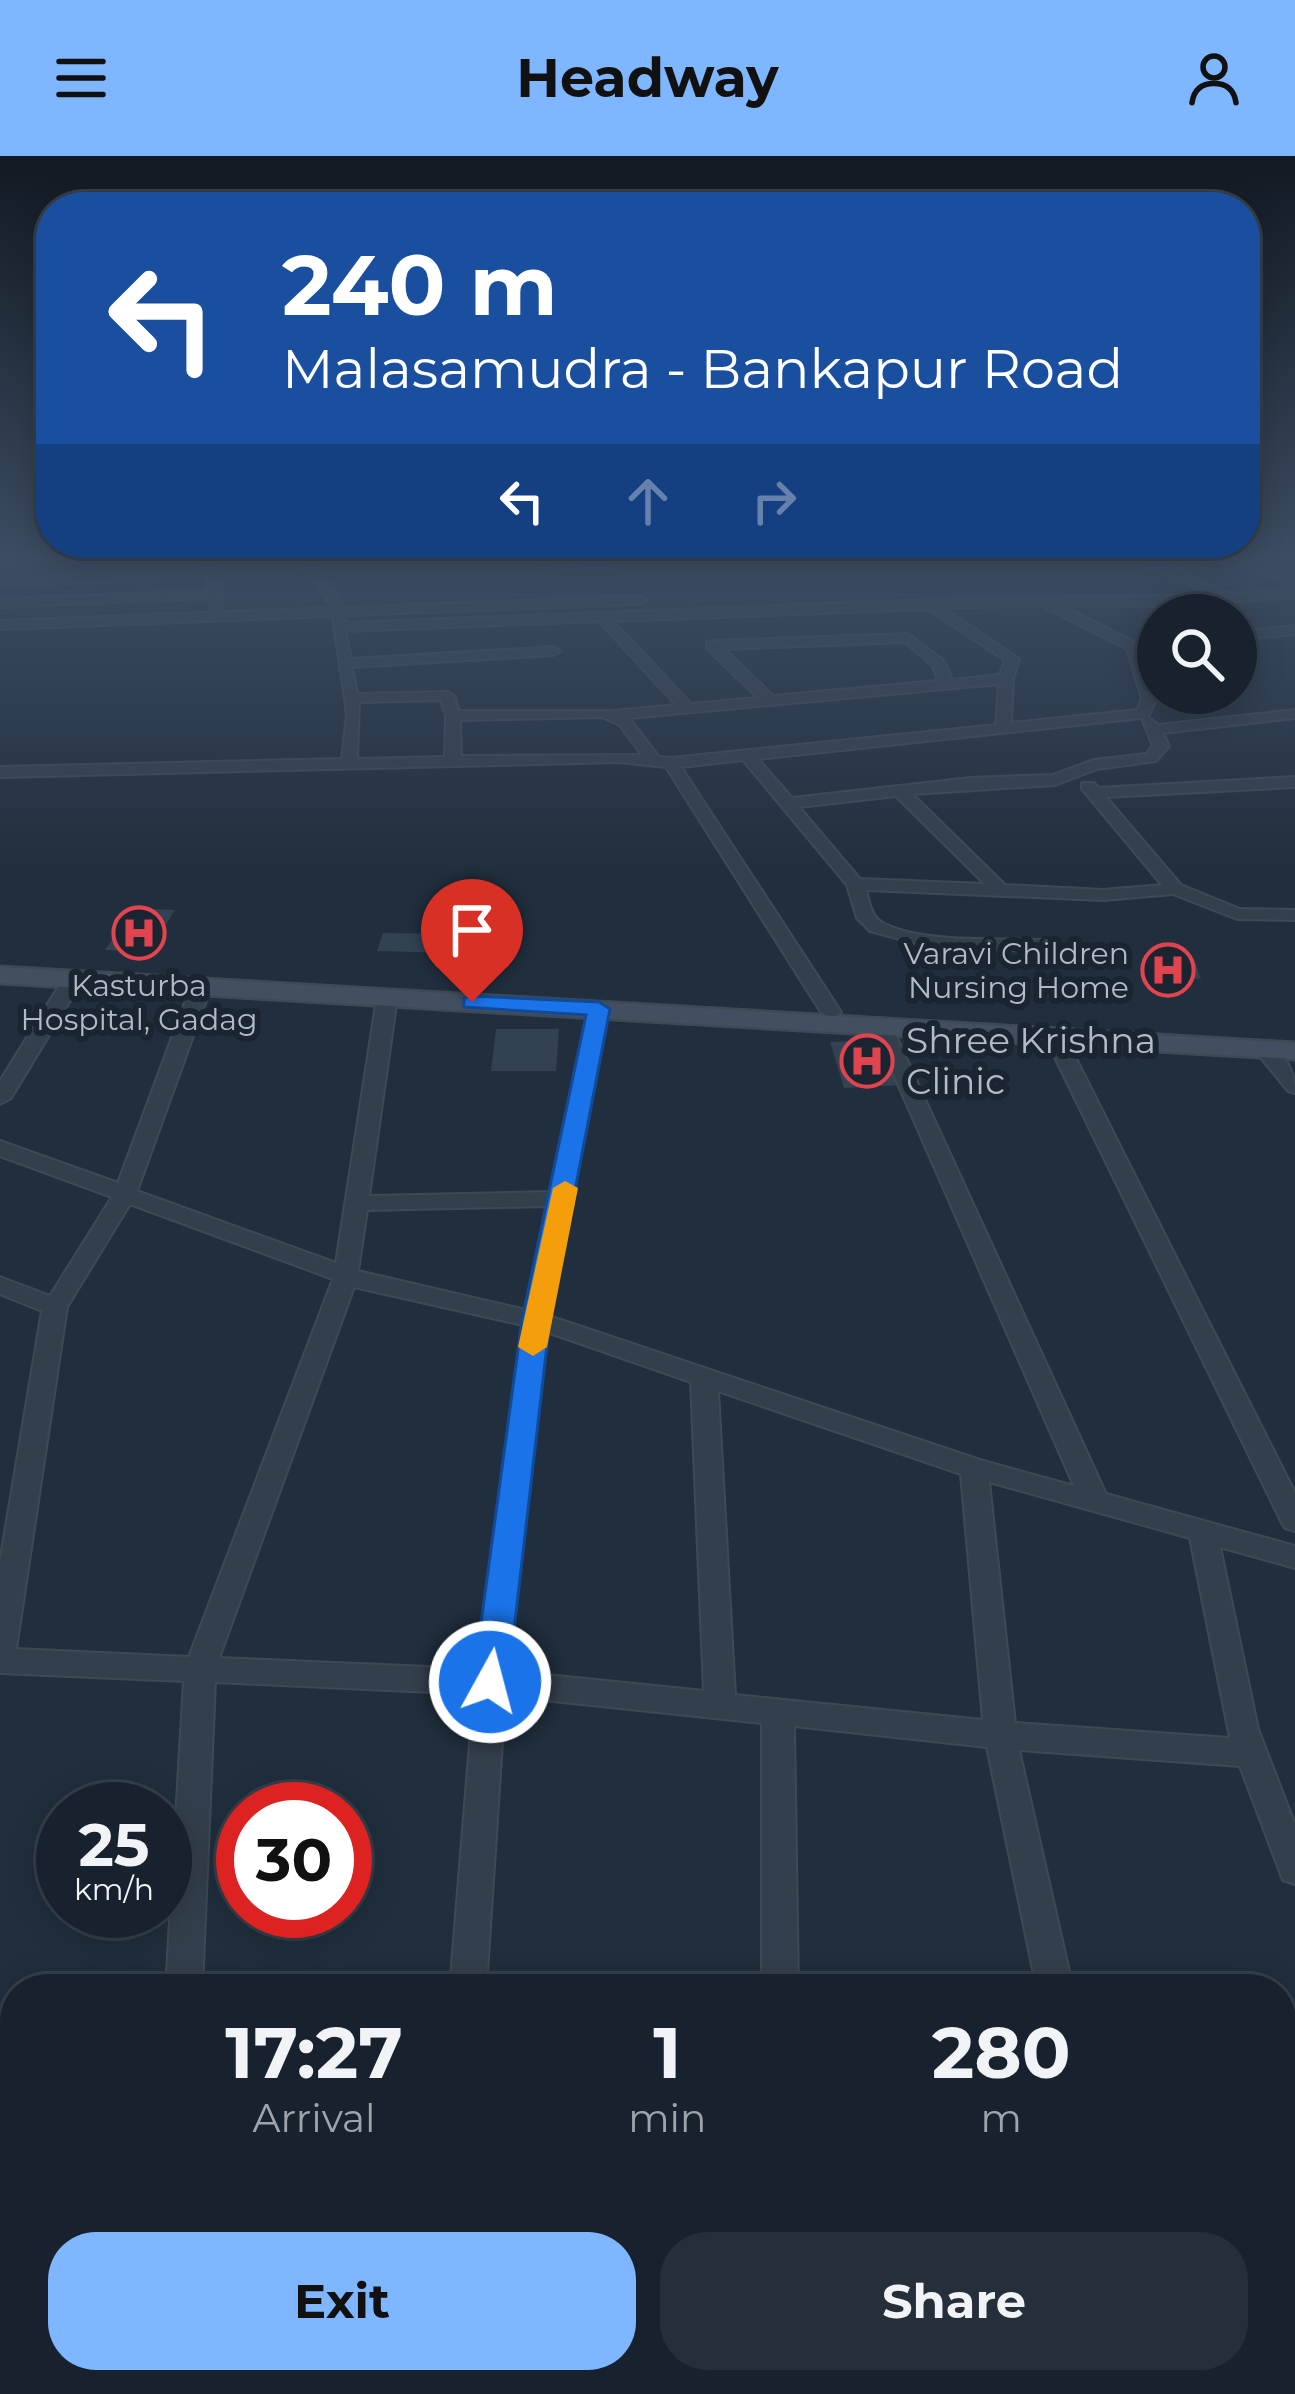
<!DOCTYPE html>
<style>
body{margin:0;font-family:Montserrat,sans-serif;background:#252f3a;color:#f1f3f6;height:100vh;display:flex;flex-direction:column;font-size:45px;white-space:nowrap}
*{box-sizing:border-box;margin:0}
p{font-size:39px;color:#9fa4aa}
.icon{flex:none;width:66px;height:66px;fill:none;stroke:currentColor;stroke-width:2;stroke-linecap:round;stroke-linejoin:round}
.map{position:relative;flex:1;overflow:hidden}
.panel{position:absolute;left:0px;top:1818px;width:1296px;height:420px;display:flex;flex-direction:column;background:#18222e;border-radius:48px 48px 0 0;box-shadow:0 6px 30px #0003,0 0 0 3px #363f4a}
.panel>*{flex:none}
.hud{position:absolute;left:36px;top:36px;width:1224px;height:366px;border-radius:48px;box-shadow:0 6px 30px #0003,0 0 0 3px #363f4a;background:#1a4fa0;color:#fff;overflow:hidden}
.buttons{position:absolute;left:1137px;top:438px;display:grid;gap:24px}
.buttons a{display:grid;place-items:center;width:120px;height:120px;border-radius:50%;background:#18222e;box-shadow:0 6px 30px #0003,0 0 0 3px #363f4a;font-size:60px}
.speed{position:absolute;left:36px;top:1626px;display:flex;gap:24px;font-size:60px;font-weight:700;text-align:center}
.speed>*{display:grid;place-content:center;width:156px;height:156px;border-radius:50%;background:#18222e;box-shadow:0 6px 30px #0003,0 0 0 3px #363f4a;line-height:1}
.speed small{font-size:30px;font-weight:400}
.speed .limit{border:18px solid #d22;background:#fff;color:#111}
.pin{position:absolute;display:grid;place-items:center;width:102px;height:102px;color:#fff;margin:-123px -51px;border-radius:50% 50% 50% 0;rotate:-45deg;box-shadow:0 0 12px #0007}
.pin .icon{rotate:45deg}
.me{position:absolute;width:132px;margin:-66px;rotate:7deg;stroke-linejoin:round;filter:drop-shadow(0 0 9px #0008)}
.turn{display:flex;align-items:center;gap:42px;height:252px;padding:0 48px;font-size:54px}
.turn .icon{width:156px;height:156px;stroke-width:2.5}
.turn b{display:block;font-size:84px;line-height:102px}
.lanes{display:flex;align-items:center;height:114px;padding:0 48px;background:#0003;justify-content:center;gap:60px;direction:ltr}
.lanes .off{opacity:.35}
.eta{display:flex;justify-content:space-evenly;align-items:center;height:204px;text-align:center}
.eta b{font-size:72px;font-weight:700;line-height:84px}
.button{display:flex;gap:24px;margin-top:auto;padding:24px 48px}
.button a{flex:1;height:138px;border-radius:48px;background:#7eb6ff;color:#111;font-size:48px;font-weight:700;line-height:138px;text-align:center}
.button a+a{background:#252f3a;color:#f1f3f6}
header{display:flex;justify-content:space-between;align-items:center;height:156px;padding:0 48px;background:#7eb6ff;color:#111;font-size:54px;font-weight:700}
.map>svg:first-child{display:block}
.building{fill:#324253}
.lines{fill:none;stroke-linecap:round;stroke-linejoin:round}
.street-casing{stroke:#3e4955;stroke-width:4}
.secondary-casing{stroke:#3e4955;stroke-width:5}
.street{fill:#343f4d;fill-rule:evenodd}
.secondary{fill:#424f60;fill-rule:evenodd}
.route{fill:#1a73e8;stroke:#114b97;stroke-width:3}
.slow{fill:#f59e0b}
.labels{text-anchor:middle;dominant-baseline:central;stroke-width:12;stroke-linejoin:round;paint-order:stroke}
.far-poi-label{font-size:30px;fill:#b0bac8;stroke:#1a2531;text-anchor:end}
.poi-label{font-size:36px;fill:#b0bac8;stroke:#1a2531;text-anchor:start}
</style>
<header><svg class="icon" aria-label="menu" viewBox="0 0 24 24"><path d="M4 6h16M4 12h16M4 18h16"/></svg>Headway<svg class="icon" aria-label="person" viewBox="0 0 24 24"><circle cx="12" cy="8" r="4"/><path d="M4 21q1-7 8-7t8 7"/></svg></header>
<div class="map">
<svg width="1295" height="2238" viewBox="0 0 1295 2238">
<rect width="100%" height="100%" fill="#202e3d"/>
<!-- building -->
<path class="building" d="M133,752l42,2 -26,42 -44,-2z
M383,777l75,1 -4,19 -77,-2z
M1150,802l44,1 7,20 -45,-2z
M496,873h63l-3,42h-65z
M887,883l16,46 -59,3 -14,-46z"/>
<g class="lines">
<!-- street casing -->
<g class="street-casing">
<path id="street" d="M0,405h36l-36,6z
M203,405h12l8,33 -2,15h-10l-3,-11 -208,9v-8l207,-8z
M301,405h12l32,47 296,-12 6,4 -6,4 -295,11 -1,8 584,-23 284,-5 -63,-29 -1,-5h11l70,33 65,-5v8l-118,9 -116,-1 77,39 18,55 -8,18 10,8 137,-15v8l-132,15 6,13 -13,15 -59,8 -42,16 -143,9 93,91 98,5 59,-5 -80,-96v-6h12l4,5 197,-11v10l-189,10 75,88 59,24 55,1v10l-58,-1 -64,-25 -70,6 -237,-10c3,11 5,27 17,33 39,21 119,15 163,17l9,6 -9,6 -123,-7 -53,-14 -13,-13 -10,-33 -104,-125 -62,7 160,245 -10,6 -10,-6 -155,-245 -47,-5 -619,15v-10l342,-8 5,-45 -14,-98 -333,13v-8l332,-13zM1041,449l86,44 15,50 -5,11 -126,13 2,-44 6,-20 -75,-51zM928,453l77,51 -5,15 -48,5 -8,-19 -36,-27 -196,7 -5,1v6l51,50 -67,6 -78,-83zM599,465l77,84 -63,6h-154l-5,-15 -7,-4 -90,2 -5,-27 201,-12 7,-4 -7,-4 -202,12 -6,-28zM905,486l28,24 5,15 -165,15 -49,-47zM999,528l-3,41 -325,33 -12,-1 -30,-39zM441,544l5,16 -1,41 -88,2 2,-57zM602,561l18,8 22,30 -181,1 -1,-36zM1142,562l11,28 -7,8 -52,6 -41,15 -82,3 -179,20 -34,-39zM896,640l89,88 -125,-5 -61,-72z
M611,405l4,7 -112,10 -6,-4z
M1239,405h16l40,19v9z
M167,416l-4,7 -163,7v-8z
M1295,470v8l-59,6v-8z
M72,819l10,6 -71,117 -11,6v-23l62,-100z
M200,827l10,6 -73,202 199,72 41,-265 10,-6 10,6 -28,198 182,-4 38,-183 10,-6 7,2 3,4 -60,307 431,144 94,26 -201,-459 3,-4h14l216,471 189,52v22l-75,-21 38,182 37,96v59l-12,-4 -43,-114 -221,-16 54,239h-36l-50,-242 -193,-21 4,263h-36v-266l-257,-27 -19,293h-36l24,-295 -259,-12 -13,307h-36l18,-308 -184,-8v-111l42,-251 -42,-17v-17l50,19 62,-99 -112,-41v-15l118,42 72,-194zM130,1048l203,75 -144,378 -173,-8 51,-342zM548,1050l-22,104 -168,-39 9,-61zM354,1131l169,38 -47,344 -257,-11zM547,1176l144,50 13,309 -197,-20zM718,1235l243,83 22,246 -248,-25zM989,1326l201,56 40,200 -215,-15z
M1055,875l10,6 230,456v38l-10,-3 -4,-7 -236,-484z
M1264,887c21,8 31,29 31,50l-7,-2 -34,-42z
M144,2223h42v15h-42z
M418,2223h42l-1,15h-42z
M1118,2223h42l4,15h-42z"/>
</g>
<!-- secondary casing -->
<g class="secondary-casing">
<path id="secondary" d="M0,811l1295,76v16l-1295,-76z"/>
</g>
<!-- street -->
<use href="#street" class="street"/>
<!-- secondary -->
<use href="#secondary" class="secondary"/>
</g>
<!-- sky -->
<linearGradient id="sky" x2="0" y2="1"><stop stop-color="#121922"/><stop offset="0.56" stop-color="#3c4c62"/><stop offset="1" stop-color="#3c4c62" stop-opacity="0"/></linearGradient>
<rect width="1295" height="718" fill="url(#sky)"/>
<!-- route -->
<path class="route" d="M472,840l127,6 11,7 -60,311 -42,362 -5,10 -13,4 -12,-4 -5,-10 49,-362 64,-305 -122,-8v-9z"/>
<!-- slow -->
<path class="slow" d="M565,1025l13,7 -31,159 -14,9 -15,-9 35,-159z"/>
<!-- icons -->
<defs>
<g id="hospital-ring" transform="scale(2.7)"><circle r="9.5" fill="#1a2531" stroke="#e0444e" stroke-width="1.5"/><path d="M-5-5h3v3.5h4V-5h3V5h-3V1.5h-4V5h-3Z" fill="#e0444e"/></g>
</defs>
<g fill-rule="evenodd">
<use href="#hospital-ring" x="139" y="777"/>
<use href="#hospital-ring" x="1168" y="814"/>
<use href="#hospital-ring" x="867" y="905"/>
</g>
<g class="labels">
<!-- far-poi labels -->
<g class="far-poi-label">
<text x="1129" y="797">Varavi Children<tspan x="1129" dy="34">Nursing Home</tspan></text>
<text x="139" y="829" text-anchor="middle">Kasturba<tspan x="139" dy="34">Hospital, Gadag</tspan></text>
</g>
<!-- poi labels -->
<g class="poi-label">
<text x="906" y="884">Shree Krishna<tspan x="906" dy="41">Clinic</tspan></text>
</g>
</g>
</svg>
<div class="buttons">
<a><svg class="icon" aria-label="search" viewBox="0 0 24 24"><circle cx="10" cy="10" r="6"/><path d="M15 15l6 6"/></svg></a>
</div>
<div class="speed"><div>25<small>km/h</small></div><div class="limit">30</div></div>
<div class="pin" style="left:472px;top:846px;background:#d93025"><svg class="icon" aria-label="arrive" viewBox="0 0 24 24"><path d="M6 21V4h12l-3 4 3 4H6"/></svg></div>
<svg class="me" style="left:490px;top:1526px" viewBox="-20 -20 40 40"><circle r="17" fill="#1a73e8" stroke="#fff" stroke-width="3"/><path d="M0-11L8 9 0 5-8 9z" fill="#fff"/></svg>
<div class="hud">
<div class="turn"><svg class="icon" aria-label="left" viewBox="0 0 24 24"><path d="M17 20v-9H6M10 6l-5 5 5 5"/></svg><div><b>240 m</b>Malasamudra - Bankapur Road</div></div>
<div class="lanes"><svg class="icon" aria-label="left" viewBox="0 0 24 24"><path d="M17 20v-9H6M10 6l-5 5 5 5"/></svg><svg class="icon off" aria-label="ahead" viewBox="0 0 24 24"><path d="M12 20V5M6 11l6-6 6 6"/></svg><svg class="icon off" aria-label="right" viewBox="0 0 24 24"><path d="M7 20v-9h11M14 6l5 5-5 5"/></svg></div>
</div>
<section class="panel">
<div class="eta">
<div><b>17:27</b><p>Arrival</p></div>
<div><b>1</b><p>min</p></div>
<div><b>280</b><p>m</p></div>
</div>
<div class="button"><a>Exit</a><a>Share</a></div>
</section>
</div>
